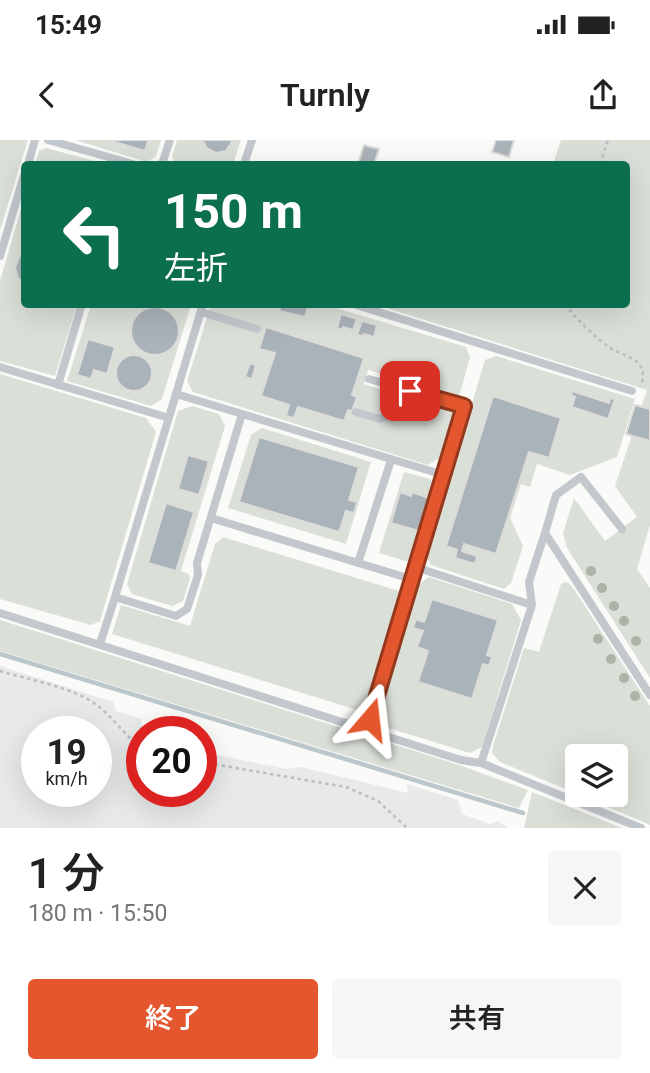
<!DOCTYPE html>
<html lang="ja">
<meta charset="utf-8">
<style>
body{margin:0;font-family:Roboto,"Noto Sans JP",sans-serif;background:#f6f6f6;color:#222;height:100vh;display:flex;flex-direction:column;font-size:26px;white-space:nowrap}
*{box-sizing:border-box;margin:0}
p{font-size:23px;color:#767676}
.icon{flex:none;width:38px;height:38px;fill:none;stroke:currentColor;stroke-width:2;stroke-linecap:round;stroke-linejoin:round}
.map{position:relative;height:688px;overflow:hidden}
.drawer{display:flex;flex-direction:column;background:#fff;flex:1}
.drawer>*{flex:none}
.guide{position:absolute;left:21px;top:21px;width:609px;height:147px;border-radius:7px;box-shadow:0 7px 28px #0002;background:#0b6e4f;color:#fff;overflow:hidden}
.tools{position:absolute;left:565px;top:604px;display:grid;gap:14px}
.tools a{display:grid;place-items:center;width:63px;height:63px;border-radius:7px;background:#fff;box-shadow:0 7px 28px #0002;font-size:35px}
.speed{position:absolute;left:21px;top:576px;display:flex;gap:14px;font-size:35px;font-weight:700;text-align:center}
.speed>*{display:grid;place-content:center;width:91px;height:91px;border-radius:50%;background:#fff;box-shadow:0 7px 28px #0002;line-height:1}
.speed small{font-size:18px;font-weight:400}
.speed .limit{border:10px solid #d22;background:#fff;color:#111}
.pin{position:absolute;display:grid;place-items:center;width:60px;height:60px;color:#fff;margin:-30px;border-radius:14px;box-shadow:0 4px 10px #0006}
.me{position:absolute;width:77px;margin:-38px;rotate:17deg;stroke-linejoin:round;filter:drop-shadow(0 0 5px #0008)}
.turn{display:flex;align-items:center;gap:24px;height:147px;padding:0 28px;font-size:32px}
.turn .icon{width:91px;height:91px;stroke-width:2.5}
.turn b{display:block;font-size:49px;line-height:60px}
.round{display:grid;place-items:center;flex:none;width:74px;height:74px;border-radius:7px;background:#f6f6f6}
.summary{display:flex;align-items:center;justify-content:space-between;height:119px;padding:0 28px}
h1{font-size:42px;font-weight:600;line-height:52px}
.button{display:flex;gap:14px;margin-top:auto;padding:14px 28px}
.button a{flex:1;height:80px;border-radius:7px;background:#e4572e;color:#fff;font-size:28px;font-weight:600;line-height:80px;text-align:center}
.button a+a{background:#f6f6f6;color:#222}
.status{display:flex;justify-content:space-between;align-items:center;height:49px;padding:0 35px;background:#fff;direction:ltr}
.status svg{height:19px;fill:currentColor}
header{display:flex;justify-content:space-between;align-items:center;height:91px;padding:0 28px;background:#fff;font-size:32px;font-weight:600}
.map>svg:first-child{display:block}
.built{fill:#e8e9e9;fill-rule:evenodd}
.green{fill:#dadfd7}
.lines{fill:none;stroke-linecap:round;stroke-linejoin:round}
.stream{stroke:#bbc7cb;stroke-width:4.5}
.building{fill:#aab3b9;stroke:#dcdcda;stroke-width:2}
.path{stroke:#bbbfc2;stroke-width:2.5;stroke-dasharray:3.5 3.5;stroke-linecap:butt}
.lane{stroke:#c3c8cc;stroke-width:8}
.tree{fill:#aab4a7}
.route-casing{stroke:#94391e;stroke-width:18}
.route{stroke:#e4572e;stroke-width:12}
</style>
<div class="status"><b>15:49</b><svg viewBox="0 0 49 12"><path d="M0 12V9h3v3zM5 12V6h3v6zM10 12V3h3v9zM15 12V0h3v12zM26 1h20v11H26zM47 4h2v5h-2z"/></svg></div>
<header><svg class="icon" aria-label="back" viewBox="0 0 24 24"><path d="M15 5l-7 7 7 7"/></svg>Turnly<svg class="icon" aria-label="share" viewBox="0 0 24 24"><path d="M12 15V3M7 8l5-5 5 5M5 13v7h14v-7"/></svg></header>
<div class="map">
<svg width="650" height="688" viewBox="0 0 650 688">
<rect width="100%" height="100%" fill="#fafaf8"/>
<!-- built -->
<path class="built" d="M0,526l113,36 3,9 26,8v72h59v-39l86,17 14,-2 107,26 -1,-9 51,16 4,14 28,10 8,-3 10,7h-508zM37,592h59v59h-59z"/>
<!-- green -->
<path class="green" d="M0,0h28l-28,90z
M75,0h86l-5,16 -9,6z
M177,0h64l-8,24h-57l-4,-7z
M561,0h89v385l-13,44 13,19v90l-83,-130 -4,-15 11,-35 31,43 32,-24 -22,-31 32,-96 -270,-85 249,-1v-140h-73z
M46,8l60,16h-71l4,-13z
M24,59v105l53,1 -22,71 -55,-15v-80z
M91,165h100l-29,94 -11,7 -84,-25z
M211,165h115l140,42 4,10 -11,40 -91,-27 -4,14 52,16 -36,15 -25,-7 -2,6 28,9 46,-20 27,8 -15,47 -11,7 -235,-73 -6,-11z
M496,216l139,43 -18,58 -47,18 -33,-11 -7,23 -9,-3 -11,34 13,28 -12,37 -7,6 -73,-24 -5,-9 59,-196z
M0,234l146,44 10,14 -56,189 -9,4 -91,-26z
M192,266l27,8 6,12 -44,145 8,3 1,5 -7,22 -11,5 -40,-12 -5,-10 51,-173z
M262,288l109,34 -25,82 -118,-36 23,-73z
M404,332l26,7 5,11 -23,73 -33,-10z
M223,397l176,54 -3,11 2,11 -31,100 -255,-79 9,-29 69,21 25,-82z
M429,437l83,27 9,16 -39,127 -12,6 -85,-26 -5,-13 39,-130z
M565,442l4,1 6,8 75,115v119l-72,-31h38v-38h-38v38l-78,-32 -8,-9 1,-7 31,-98 15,4 22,-68z
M0,480l459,145 69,25 -9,18 -519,-157z
M532,652l90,36h-98z"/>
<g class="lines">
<!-- stream -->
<path class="stream" d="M0,514l523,159"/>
</g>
<!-- building -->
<path class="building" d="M108,0h40l-3,11z
M202,0h31l-7,11 -10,2 -9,-5z
M496,0h18l-5,17 -17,-5z
M364,5l15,4 -5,15h-16z
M24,112v32l-6,-6 -3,-10 4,-11z
M281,164h28l-4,13 -26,-6z
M131 191a24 24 0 1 1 48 0a24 24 0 1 1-48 0Z
M341,174l16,5 -4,11 -10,-3 -1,3 -5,-2z
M362,181l15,4 -3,12 -10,-3 -1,2 -6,-1z
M266,187l98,31 -12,37 5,2 -5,14 -4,-1 -4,11 -46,-14 -4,11 -8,-2 3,-11 -28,-9 14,-43 -16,-4z
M88,199l27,8 -8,27 -13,-4 -3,9 -14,-4z
M116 233a18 18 0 1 1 36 0a18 18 0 1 1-36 0Z
M250,223l6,2 -4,14 -7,-2z
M572,251l37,12 1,-5 5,1 -7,20 -36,-12 3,-10 -4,-2z
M493,256l68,22 -12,40 -20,-6 -33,102 -32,-10 -2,7 15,5 -2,8 -20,-6 2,-8 -11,-4z
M635,265l15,4v32l-24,-7z
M259,297l100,30 -10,33 8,2 -3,11 -8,-2 -7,21 -100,-30z
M188,315l21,6 -10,34 -21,-6z
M400,352l11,4 1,-4 17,6 -10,33 -28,-8z
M166,363l28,9 -18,59 -28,-8z
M432,459l66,21 -11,35 5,2 -3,9 -6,-2 -11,35 -54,-17 10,-31 -11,-4 6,-16 -10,-3 3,-9 8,3z"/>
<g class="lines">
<!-- path -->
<path class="path" d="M600,24l8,-24
M565,164c9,13 31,34 44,43 15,11 41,10 32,39
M0,531c29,9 74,16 98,35 16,12 26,30 44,41
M201,622l145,25 32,14 29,27"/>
<!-- lane -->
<path class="lane" d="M48,0l85,24
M28,24l7,-24
M162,24l8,-24
M244,24l8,-24
M0,116l24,-81
M203,164l-88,293 61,19 11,-7 11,-34 -1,-12 45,-149
M353,164l279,87
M201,172l56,17
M0,227l169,51
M369,239l95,27 -94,313 6,14
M58,245l24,-81
M176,254l268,81
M356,272l24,7 50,-22
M211,378l200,61
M622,389l-41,-52 -25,18 -11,38 105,162
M358,423l33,-103
M415,427l117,38
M0,473l461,147 20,3 160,65
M100,504l15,-47
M481,623l51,-158 -3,-23 16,-49"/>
</g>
<!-- trees -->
<g class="tree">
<circle cx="591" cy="431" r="5"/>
<circle cx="602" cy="448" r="5"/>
<circle cx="614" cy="466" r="5"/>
<circle cx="624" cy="481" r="5"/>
<circle cx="598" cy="499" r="5"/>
<circle cx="636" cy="501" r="5"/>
<circle cx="611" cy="519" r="5"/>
<circle cx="624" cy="538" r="5"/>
<circle cx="635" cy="556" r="5"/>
</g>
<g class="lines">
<!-- route casing -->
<g class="route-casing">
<path id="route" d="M370,579l94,-313 -54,-15"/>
</g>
<!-- route -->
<use href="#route" class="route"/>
</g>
</svg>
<div class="tools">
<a><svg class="icon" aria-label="layers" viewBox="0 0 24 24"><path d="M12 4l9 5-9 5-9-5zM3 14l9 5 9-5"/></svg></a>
</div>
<div class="speed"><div>19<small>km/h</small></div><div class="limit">20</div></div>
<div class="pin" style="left:410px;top:251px;background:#d93025"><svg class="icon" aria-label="arrive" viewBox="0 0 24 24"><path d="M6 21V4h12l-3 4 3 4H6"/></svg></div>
<svg class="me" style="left:370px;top:579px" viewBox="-20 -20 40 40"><path d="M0-17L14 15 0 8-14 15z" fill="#e4572e" stroke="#fff" stroke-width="4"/></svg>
<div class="guide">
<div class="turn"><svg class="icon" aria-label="left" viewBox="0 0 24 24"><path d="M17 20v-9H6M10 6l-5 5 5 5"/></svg><div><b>150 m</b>左折</div></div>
</div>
</div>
<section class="drawer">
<div class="summary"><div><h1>1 分</h1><p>180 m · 15:50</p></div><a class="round"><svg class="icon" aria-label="close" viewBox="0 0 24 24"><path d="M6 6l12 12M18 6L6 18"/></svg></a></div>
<div class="button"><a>終了</a><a>共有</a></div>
</section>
